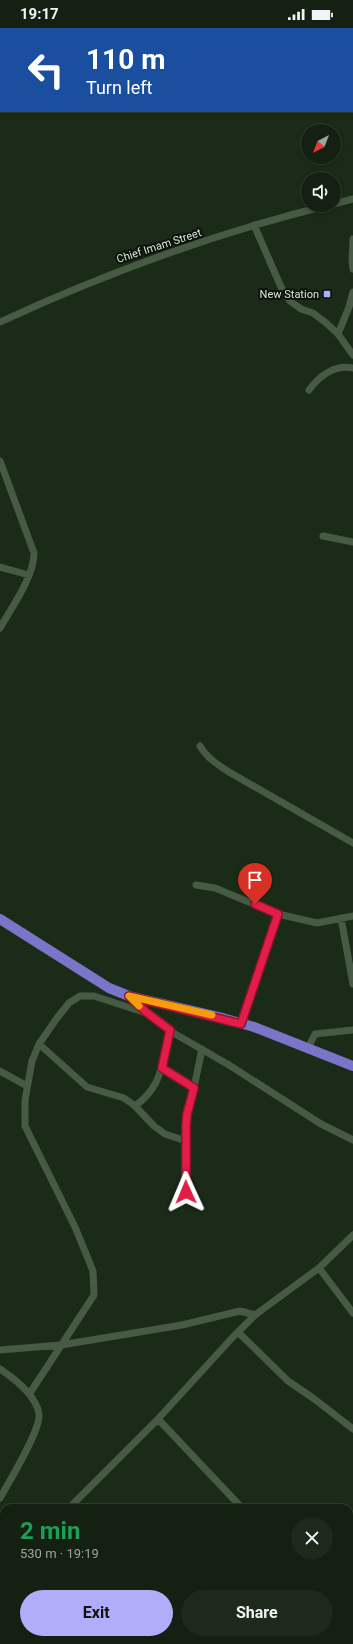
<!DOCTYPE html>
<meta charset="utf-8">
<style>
body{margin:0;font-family:Roboto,sans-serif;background:#1d291b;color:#f1f3f6;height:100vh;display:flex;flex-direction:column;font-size:15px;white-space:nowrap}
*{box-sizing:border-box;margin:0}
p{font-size:13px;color:#9da39f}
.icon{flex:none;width:22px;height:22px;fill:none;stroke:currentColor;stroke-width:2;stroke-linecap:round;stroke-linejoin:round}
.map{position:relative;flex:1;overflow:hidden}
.details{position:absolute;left:0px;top:1476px;width:353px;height:140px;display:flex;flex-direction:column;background:#142112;border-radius:12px 12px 0 0;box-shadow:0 2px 6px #0003,0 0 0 1px #333e32}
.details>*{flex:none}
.top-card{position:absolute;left:0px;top:0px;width:353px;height:84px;box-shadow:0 2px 6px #0003,0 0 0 1px #333e32;background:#1a4fa0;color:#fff;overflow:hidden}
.needle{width:26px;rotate:222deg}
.controls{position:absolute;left:301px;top:96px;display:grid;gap:8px}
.controls a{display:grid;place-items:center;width:40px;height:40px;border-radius:50%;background:#142112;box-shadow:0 2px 6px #0003,0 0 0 1px #333e32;font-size:20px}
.pin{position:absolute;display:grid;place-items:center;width:34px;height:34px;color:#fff;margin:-41px -17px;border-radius:50% 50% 50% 0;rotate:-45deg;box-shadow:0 0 4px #0007}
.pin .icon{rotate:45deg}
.me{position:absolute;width:44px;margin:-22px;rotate:359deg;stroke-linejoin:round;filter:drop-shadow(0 0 3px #0008)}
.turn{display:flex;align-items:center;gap:14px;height:84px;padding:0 20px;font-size:18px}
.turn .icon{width:52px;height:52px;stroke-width:2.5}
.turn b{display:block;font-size:28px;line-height:34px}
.round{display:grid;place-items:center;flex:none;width:42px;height:42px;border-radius:21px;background:#1d291b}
.headline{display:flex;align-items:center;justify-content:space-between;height:68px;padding:0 20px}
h1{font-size:24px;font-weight:700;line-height:30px;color:#1e9e55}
.button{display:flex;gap:8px;margin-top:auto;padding:8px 20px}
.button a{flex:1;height:46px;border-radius:24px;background:#b0aefa;color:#111;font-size:16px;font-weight:700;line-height:46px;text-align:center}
.button a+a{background:#1d291b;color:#f1f3f6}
.status{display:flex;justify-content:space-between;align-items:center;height:28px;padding:0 20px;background:#142112;direction:ltr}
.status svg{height:11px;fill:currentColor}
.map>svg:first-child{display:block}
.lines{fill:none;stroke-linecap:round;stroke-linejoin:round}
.minor{stroke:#465a44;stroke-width:7}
.highway{stroke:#7a75c8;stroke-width:10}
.route-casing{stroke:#92132f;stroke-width:10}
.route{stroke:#e11d48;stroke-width:7}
.slow{stroke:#f59e0b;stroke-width:7}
.poi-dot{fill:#b0aefa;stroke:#0a120a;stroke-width:1.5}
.labels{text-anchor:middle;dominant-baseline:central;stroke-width:4;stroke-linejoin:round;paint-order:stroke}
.street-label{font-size:11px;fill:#d9e5d7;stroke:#0a120a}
.poi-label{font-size:11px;fill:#d9e5d7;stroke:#0a120a;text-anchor:end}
</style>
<div class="status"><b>19:17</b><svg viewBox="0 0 49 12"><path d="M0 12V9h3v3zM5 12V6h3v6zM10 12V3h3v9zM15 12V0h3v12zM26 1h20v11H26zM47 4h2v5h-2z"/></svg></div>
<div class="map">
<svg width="353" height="1616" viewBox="0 0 353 1616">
<rect width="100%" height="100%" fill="#1a2c18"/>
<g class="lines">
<!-- minor -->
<path class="minor" d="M352,44l1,1
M334,176l19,-5
M254,197l27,62 9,14 11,8 12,4 12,9 13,12 15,21
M353,211l-1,21 1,9
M0,294c106,-49 216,-89 329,-117
M338,306l11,-27 4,-15
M309,362c10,-14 26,-26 44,-22
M0,433l34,92c0,24 -22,54 -34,75
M323,508l30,6
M0,539l29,8
M200,718c7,12 18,19 29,26l124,71
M196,857l19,3 63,26 39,9 36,-7
M341,890l12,66
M130,969l16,16 24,18 59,34 92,59 32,16
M241,996l37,-110
M39,1016l48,43 37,11 11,8 19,20 11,8 21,7
M308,1020l7,-14 38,-4
M162,1040l32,20
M0,1043l27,15
M135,1078c29,-20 26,-45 35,-75
M186,1164v-66l16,-77
M319,1240l34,45
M238,1304l50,49 25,17 40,31
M0,1322l61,-5 121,-20 58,-14 15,4
M0,1341c15,10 36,26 39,45 2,16 -30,68 -39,84
M30,1365l64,-98 -1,-24 -18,-44 -50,-101v-26l7,-39 7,-17 18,-26 12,-15 11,-7h14l52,17
M158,1391l84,89
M69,1480l89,-89 74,-81 23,-23 64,-47 34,-33
M349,1499l4,-3
M0,1548l4,-5
M25,1612v4
M52,1612l8,4
M201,1616l4,-4"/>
<!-- highway -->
<path class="highway" d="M0,891l109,69 20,8 90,21 35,10 99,39"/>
</g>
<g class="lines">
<!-- route casing -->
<g class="route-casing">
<path id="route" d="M186,1164v-66l1,-12 7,-26 -32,-20 8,-38 -24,-18 -17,-16 112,28 37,-110 -23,-10"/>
</g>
<!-- route -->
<use href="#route" class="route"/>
<!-- slow -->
<path class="slow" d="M139,978l-10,-10 83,19"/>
</g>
<!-- markers -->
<rect class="poi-dot" x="323" y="262" width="8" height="8" rx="2"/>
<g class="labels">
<!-- street labels -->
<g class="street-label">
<text transform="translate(159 218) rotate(-18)">Chief Imam Street</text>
</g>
<!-- poi labels -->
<g class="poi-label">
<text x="319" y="266">New Station</text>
</g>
</g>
</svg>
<div class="controls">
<a><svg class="needle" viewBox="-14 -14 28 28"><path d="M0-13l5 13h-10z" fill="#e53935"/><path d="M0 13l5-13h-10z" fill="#9da39f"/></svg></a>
<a><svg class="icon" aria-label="sound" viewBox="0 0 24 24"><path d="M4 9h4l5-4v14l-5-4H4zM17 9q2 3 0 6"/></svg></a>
</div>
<div class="pin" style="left:255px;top:876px;background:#d93025"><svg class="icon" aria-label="arrive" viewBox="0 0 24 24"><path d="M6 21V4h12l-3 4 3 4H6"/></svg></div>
<svg class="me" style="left:186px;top:1164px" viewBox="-20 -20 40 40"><path d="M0-17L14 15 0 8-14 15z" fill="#e11d48" stroke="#fff" stroke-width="4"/></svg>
<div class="top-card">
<div class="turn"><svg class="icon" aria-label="left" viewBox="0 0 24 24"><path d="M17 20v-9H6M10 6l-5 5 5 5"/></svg><div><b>110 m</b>Turn left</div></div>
</div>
<section class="details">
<div class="headline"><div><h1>2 min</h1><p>530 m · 19:19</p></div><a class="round"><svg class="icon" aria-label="close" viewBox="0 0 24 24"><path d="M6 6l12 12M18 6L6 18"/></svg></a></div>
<div class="button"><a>Exit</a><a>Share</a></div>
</section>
</div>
